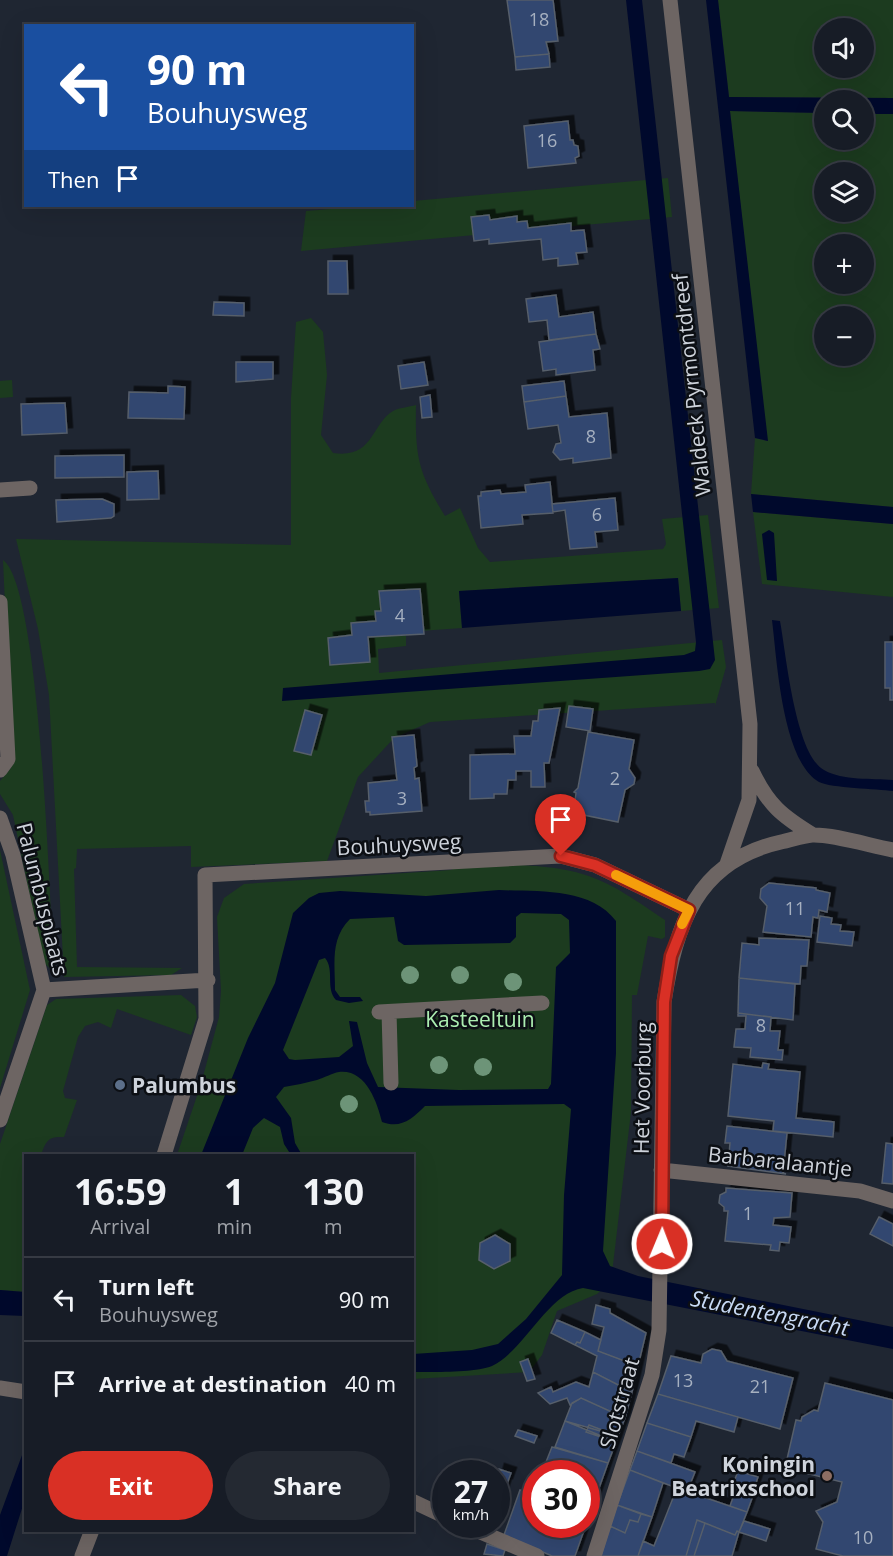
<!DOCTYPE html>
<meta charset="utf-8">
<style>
body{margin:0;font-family:"Open Sans",sans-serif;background:#242932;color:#f1f3f6;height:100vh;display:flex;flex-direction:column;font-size:22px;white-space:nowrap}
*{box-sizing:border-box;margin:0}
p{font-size:20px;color:#9ea1a7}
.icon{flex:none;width:33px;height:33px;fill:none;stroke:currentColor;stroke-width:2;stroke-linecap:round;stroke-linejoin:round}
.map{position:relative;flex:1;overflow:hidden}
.panel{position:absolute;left:24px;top:1154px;width:390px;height:378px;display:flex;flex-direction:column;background:#171c26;border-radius:0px;box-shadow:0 6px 24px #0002,0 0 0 2px #363a43}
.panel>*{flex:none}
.top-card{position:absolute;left:24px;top:24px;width:390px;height:183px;border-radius:0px;box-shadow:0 6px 24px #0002,0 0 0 2px #363a43;background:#1a4fa0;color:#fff;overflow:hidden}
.tools{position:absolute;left:814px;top:18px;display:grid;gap:12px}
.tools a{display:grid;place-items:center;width:60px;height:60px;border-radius:50%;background:#171c26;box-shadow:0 6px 24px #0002,0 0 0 2px #363a43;font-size:30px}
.speed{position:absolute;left:432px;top:1460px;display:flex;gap:12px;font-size:30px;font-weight:700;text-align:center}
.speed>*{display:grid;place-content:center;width:78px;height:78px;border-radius:50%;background:#171c26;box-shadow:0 6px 24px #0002,0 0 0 2px #363a43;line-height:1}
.speed small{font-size:15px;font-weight:400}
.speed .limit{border:9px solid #d22;background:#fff;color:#111}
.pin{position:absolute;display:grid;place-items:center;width:51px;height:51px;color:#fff;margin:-62px -26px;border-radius:50% 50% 50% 0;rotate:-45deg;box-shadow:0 0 6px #0007}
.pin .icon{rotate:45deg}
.me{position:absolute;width:66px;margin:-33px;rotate:1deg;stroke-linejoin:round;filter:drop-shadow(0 0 4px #0008)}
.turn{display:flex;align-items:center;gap:21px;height:126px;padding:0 24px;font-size:27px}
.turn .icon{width:78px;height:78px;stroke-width:2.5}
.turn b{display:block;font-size:42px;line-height:51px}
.then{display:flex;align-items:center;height:57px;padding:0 24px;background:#0003;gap:12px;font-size:22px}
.eta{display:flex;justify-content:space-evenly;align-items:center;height:102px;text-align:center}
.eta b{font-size:36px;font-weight:700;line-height:42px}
.button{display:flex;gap:12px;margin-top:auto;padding:12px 24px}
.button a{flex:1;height:69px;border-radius:36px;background:#d93025;color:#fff;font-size:24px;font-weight:700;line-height:69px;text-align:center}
.button a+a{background:#242932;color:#f1f3f6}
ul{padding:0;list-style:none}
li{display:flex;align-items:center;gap:18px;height:84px;padding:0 24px;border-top:2px solid #363a43}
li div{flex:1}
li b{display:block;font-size:22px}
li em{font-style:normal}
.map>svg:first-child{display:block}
.green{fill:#1c3b1f;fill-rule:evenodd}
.water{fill:#00092c;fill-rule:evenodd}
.building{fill:#30466f;stroke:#565e6b;stroke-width:1.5;filter:url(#shadow)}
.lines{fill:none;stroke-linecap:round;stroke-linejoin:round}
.minor{stroke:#6d6563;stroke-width:15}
.tree{fill:#6d9478}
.route-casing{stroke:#8d1f18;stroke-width:15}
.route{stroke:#d93025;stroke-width:10}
.slow{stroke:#f59e0b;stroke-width:10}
.service-dot{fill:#5c6f8a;stroke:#0c0f14;stroke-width:2}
.education-dot{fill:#8d6e63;stroke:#0c0f14;stroke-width:2}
.labels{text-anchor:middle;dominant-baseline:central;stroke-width:5;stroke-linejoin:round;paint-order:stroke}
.number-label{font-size:18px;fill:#a6b0c0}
.street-label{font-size:21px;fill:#ced3db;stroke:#0c0f14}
.park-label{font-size:21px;fill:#aceeb1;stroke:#0c0f14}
.poi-label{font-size:21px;font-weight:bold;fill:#ced3db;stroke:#0c0f14;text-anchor:start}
.water-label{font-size:22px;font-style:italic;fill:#c8daf5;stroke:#0c0f14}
</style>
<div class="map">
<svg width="893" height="1556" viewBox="0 0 893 1556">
<defs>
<filter id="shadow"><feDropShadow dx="5.5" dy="-5.5" stdDeviation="0" flood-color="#0009"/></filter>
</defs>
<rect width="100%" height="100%" fill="#1f2632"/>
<!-- green -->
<path class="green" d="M718,0h175v98l-164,-1zM825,28h39v40h-39z
M730,111l95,2v27h39v-26h29v393l-142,-13 4,-56 12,3zM825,172h39v40h-39zM825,244h39v40h-39zM825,316h39v40h-39z
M668,178l4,39 -371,34 5,-40 62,-5h44l1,-5z
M311,318l12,14 4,43 -6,60 12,18c41,6 38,-29 60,-42 5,-3 16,-4 23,-6 -1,52 2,67 29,111l15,-8 18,40 12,14 173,-13 3,-5 -4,-25 46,-4 11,93 -38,3 -3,-33 -219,13 3,37 -56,4v14l-28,3 1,24 343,-33 4,27 -11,39v-3l-285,19 -36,16 -36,39 -31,84 -136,6v-21l-114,3 -1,19 -2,1 3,98 105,1 -11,7 -107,2 -15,-282 -11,-66 -22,-90 275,6v-147l5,-76z
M12,380l1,17 -13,1v-17z
M753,512l140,12v73l-131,-13z
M3,560c38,26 47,352 51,412l-10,-9 -31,-148 -13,-21v-13l11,-13 1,-7z
M0,850l30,140 -30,98z
M518,865c71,3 90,16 147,55v17l-3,2 -14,-3 -11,59h-5l-1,117 -20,170 -14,12 -40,17 -15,44 -13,17 -116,7 -1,-224h-235l24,-71 18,-67 2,-26 -4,-74 7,-19 20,-14 207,-14 6,-4z
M181,995l14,11 2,11 -6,18 -74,-26 -6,19 -13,-6 -13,4 -7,11 -15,54 2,7 12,2 -13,37c-16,-1 -18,4 -23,18h-15l-1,137 -25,-2v-146l47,-139 9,-6z"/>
<!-- water -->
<path class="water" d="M626,0h16l73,660 -5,9 -11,2 -417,30 1,-13 401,-33 11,-4 1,-9z
M706,0h12l11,97 164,1v16h-29v-14h-39v13l-95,-2 38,330 -13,-3z
M751,494l142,13v17l-140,-12z
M769,530l5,3 3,48 -10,-1 -5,-46z
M678,578l3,33 -219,17 -3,-37z
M772,620l8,1c6,32 15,133 44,149 19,11 48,8 69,10v11c-16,-2 -62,-3 -74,-9 -37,-21 -42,-122 -47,-162z
M499,890c38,2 91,-3 117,31v132l-13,198 7,15 28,10 255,51v22l-310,-61c-35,5 -59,63 -91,78 -17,7 -60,6 -79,6v-18l59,-4 26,-6 28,-25 36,-44 2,-80 7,-86 -7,-5 -139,2c-13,13 -24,23 -43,16 -5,-20 -16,-53 -43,-50 -7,1 -15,6 -22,8 -11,3 -22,5 -33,7l-8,10 15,21 4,25 7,12h-11l-7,-11 -4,-17 -16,-9 -11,10 -11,27h-41l47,-117 27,-55 18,-70 16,-15 10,-5 21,-2 86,5zM521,913l40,1 8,6 1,33 -14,14 -5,117 -3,5 -89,1 -81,-3 -11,-24 -10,-41 -8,-1 4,25 -14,11 -44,3 -6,-1 -6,-9 36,-90 6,-2c10,12 0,30 11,42l13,3 14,-2 -3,-4h-20l-5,-7c0,-27 -5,-51 15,-71l44,-2 4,24 6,4 106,-2 6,-6v-20z
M0,1290l25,2v24l-25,-1z
M25,1447v52l-18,57h-7v-41z"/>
<!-- building -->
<path class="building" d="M507,0h46l5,41 -12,1 3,12 -34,3z
M549,54l1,13 -34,3 -1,-13z
M568,121l2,19h3l1,5 4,1 1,10 -4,2 1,5 -48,5 -4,-42z
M489,215l1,5 27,-4v6l10,-1 1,7 43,-5v8l13,-1 3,22 -11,1 2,11 -20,2v-8l-15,2 -2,-21 -52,5v-5l-15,2 -3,-24z
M328,261h19l1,33h-20z
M556,295l3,22 34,-5 3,22 -47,6 -2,-20 -18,2 -3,-23z
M214,302l30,1v13l-31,-1z
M596,334l4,15 -7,1 2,20 -39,5v-6l-13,2 -4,-29z
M236,362h37v17l-37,3z
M424,362l4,23 -27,4 -3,-23z
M564,381l2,15 -42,6 -2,-16z
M168,386l17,1 -1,32 -56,-1 1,-26 39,1z
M430,395l2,22 -10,1 -2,-21z
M566,396l3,21 38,-4 4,45 -38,5v-5l-13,2 -7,-8 3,-8 5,-1 -3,-18 -30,4 -4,-27z
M65,403l2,30 -45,2 -1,-31z
M124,455v22l-69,1v-22z
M158,471l1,28 -32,1v-28z
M550,482l3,31 -31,2 1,9 -42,4 -3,-32h3v-4l19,-2 1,4 25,-2 -1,-7z
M615,498l3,32 -23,2 2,15 -27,2 -5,-39 -12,2 -1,-8z
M102,499l12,5v12l-3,2 -54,4 -1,-22z
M420,589l4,45 -56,3 2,25 -40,3 -2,-27 24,-3 -1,-12 25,-2 -1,-10h6l-2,-20z
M885,642h8v58h-3v-12h-5z
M569,706l24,3 -3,22 -24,-4z
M560,708l-11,55h-5l1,24h-14v-16h-15v9h-8l-1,14h-13v4l-24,1v-44l45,-1 -1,-18h17l2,-15h5l1,-11z
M305,710l17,5 -11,40 -17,-4z
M588,732l46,8 -5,29 6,9 -1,6 -9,6 -7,32 -39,-8 -1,-5h-4l2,-16 -2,-1 4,-4z
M414,735l3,31 -3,2 1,11 4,-1 3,33 -52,4v-3h-4l-1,-11h4l-1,-18 29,-3 -5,-43z
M769,883l47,5v2l14,3 -3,19 -8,-2 -1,8 -5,-1 -2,20 -48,-5 4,-26 -7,-8 1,-9z
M820,916l12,2 -1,6 10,1 -1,6 14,1 -2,14 -35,-4z
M759,938l50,2 -2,26h-6l-1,18 -61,-6 3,-35 17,2z
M739,978l56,6 -2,36 -55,-7z
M738,1013l33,4 -1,14h10l-2,19h5l-1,10 -32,-3 1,-9 -17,-1 2,-18h9l1,-13h-8z
M763,1063l6,1 -1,5 32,3 -4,46 38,4 -1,15 -60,-6 1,-10 -46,-5 5,-52 29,4z
M727,1126l60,7 -4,40 3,1 -58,-8 2,-23h-5z
M886,1143l7,1v40l-11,-1z
M726,1188l66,5 -2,24 -16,1 -1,7 18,2 -2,16 -9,-1 -1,9 -9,-1 1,-5 -46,-4 3,-30h-4v-4l-5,-4 1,-8 6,-3z
M879,1217l14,7v22l-23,-12z
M495,1235l15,9v17l-16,8 -15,-9 1,-17z
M596,1305l14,4v4l36,20 -8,33 -40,-15 6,-24 -12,-3z
M557,1320l28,12 -5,11 -3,-1 -2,3 -24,-12z
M585,1332l16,8 -3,11 40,15 -6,26 -39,-20 4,-16 -22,-11 2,-3 3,1z
M712,1349l9,2 6,10 66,17 -13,51 -122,-35 13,-38 30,7 2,-9z
M528,1359l7,20 -8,2 -7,-19z
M593,1372l39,20 -7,26 -44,-20 -11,7 -3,-7 -17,6 -12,-11 13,-6 2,5 23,-10 13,5z
M825,1383l68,17v156h-50l-27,-7 7,-27 -7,-11 21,-9 5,-20 -57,-14 11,-48 5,1 1,-4 12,-7 4,1z
M658,1394l80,23 -4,15 -38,-11 -5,16 -44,-14z
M581,1398l44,20 -7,18 -53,-15 7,-18z
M565,1421l51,21 -8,21 -53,-16z
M647,1423l44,14 -7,20 -10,-3 -3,9 -34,-12z
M589,1425l29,11 -2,6 -30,-10z
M518,1430l19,6 -3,7 -19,-7z
M552,1447l56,16 -20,56 -2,-46h-39l4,-9 -5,-2z
M637,1451l58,21 -8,20 -57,-22z
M499,1469l12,4 -4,11 -11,-4z
M630,1470l33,13 -11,34 -35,-12z
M738,1471l20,6 -4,12 -20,-7z
M496,1480l10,4 -9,28h-1z
M738,1484l17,6 -8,22 -17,-6z
M677,1488l70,24 -8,20 -2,-1 -2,4 -38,-15 -11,36h-48l5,-15 11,5z
M520,1490l16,5v29h50v-6l2,1 -13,37h-23l-48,-21z
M617,1505l24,9 -3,8 -8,-2 -5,13 -15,-7z
M641,1514l11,3 -14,39h-37l9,-30 15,7 5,-13 8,2z
M697,1520l8,3 -11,33h-8z
M744,1521l26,8 -4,12 -27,-9z
M705,1523l30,12 2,-4 2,1 -7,24h-38z
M487,1544l18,6 -2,6 -19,-2z"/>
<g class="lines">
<!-- minor -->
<path class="minor" d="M670,0l80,724 -1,76 -22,64
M0,490l30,-2
M0,602l8,157 -8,11
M752,771c16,34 30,45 61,64
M0,818l13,37 31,135
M379,1012l163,-9
M389,1012l2,71
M0,1120l44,-130 164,-10
M164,1155l42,-136 -1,-144 356,-19 34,9 94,45
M661,1170l199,21 33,10
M0,1388l26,4
M412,1501l34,16
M462,1524l75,32
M82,1556l10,-26
M594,1556l58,-181 7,-45 5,-328c12,-77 32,-141 117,-160 10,-2 21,-6 31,-7 21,-1 59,11 81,15"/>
</g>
<!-- trees -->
<g class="tree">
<circle cx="410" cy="975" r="9"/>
<circle cx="460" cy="975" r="9"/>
<circle cx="513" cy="982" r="9"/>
<circle cx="439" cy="1065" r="9"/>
<circle cx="483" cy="1067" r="9"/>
<circle cx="349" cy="1104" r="9"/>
</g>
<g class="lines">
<!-- route casing -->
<g class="route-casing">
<path id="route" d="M561,856l34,9 94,45 -18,46 -7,46 -2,242"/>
</g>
<!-- route -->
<use href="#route" class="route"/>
<!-- slow -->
<path class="slow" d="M616,875l73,35 -7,14"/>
</g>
<!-- markers -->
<circle class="service-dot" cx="120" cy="1085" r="6"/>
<circle class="education-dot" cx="827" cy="1476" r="6"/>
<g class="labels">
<!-- number labels -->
<g class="number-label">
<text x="539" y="19">18</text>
<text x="547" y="140">16</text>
<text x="591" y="436">8</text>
<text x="597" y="514">6</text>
<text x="400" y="615">4</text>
<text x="615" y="778">2</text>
<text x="402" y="798">3</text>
<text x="795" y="908">11</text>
<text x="761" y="1025">8</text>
<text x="748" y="1213">1</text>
<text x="683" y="1380">13</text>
<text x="760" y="1386">21</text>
<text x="863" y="1537">10</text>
</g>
<!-- street labels -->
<g class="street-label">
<text transform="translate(691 385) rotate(-96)">Waldeck Pyrmontdreef</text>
<text transform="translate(399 844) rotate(-3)">Bouhuysweg</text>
<text transform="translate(43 899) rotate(76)">Palumbusplaats</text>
<text transform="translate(642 1088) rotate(-89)">Het Voorburg</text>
<text transform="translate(780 1161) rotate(6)">Barbaralaantje</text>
<text transform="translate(619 1403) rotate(-74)">Slotstraat</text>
</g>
<!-- park labels -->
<g class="park-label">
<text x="480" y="1019">Kasteeltuin</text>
</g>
<!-- poi labels -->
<g class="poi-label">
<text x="132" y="1085">Palumbus</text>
<text x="815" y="1464" text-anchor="end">Koningin<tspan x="815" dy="24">Beatrixschool</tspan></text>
</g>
<!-- water labels -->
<g class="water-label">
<text transform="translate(770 1312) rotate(11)">Studentengracht</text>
</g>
</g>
</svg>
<div class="tools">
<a><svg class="icon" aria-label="sound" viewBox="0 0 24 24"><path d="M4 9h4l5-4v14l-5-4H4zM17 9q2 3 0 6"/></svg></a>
<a><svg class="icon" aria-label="search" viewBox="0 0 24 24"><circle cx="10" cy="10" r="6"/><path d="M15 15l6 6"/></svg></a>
<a><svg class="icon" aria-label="layers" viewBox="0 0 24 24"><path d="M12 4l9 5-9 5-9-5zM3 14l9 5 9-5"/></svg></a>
<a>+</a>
<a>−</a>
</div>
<div class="speed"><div>27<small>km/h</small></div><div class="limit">30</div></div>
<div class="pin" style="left:561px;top:856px;background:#d93025"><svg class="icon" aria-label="arrive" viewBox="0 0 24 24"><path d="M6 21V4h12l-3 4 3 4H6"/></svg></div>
<svg class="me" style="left:662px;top:1244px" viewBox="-20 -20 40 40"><circle r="17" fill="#d93025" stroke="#fff" stroke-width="3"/><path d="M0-11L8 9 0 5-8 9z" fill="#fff"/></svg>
<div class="top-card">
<div class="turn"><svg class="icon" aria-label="left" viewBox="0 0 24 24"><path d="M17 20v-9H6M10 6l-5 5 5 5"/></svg><div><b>90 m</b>Bouhuysweg</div></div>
<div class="then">Then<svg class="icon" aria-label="arrive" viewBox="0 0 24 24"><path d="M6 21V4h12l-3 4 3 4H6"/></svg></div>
</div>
<section class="panel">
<div class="eta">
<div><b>16:59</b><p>Arrival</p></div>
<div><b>1</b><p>min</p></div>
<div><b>130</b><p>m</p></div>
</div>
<ul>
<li><svg class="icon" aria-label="left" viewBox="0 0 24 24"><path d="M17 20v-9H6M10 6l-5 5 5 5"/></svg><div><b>Turn left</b><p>Bouhuysweg</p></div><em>90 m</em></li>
<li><svg class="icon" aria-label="arrive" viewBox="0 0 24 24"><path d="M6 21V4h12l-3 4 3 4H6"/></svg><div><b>Arrive at destination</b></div><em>40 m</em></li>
</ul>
<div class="button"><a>Exit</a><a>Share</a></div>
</section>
</div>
